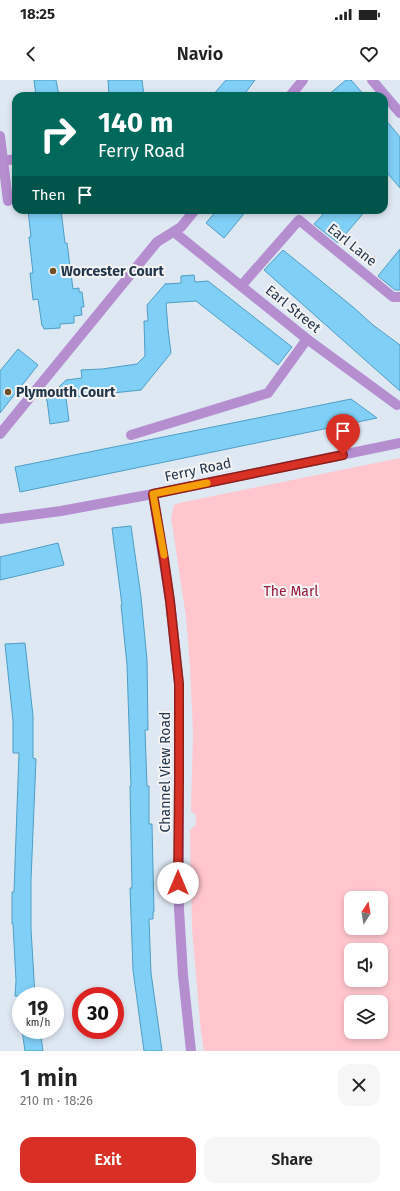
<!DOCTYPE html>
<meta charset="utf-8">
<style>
body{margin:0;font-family:"Fira Sans",sans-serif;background:#f6f6f6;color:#222;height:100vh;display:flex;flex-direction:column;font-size:15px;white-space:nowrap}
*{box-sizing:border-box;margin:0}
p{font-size:13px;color:#767676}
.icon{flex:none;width:22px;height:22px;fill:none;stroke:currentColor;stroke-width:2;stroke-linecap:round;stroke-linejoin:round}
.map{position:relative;height:971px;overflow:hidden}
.side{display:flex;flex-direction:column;background:#fff;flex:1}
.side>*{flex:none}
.hud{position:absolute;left:12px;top:12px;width:376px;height:122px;border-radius:12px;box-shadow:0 2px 6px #0003;background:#00695c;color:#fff;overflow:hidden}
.needle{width:26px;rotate:12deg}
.controls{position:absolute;left:344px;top:811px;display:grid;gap:8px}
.controls a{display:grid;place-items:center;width:44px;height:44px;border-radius:8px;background:#fff;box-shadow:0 2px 6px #0003;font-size:20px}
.speed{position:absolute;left:12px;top:907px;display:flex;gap:8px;font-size:20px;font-weight:700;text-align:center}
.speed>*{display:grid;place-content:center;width:52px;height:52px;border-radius:50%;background:#fff;box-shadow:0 2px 6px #0003;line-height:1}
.speed small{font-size:10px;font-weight:400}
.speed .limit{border:6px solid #d22;background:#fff;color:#111}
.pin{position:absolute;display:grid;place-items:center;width:34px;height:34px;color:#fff;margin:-41px -17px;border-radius:50% 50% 50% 0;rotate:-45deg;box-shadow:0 0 4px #0007}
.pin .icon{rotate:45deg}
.me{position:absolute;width:44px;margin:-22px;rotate:0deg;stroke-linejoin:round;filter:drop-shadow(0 0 3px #0008)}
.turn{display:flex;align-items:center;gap:14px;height:84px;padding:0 20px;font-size:18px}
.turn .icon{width:52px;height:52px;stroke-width:2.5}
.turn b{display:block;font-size:28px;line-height:34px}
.then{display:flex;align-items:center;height:38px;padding:0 20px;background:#0003;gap:8px;font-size:15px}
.round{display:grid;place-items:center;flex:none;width:42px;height:42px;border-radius:12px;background:#f6f6f6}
.summary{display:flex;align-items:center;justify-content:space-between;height:68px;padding:0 20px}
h1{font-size:24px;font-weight:600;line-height:30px}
.cta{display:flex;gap:8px;margin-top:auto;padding:8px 20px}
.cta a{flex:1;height:46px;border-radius:12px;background:#d93025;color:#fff;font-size:16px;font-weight:600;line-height:46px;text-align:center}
.cta a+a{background:#f6f6f6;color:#222}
.status{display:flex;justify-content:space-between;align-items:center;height:28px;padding:0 20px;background:#fff;direction:ltr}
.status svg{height:11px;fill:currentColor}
header{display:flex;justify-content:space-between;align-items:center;height:52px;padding:0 20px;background:#fff;font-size:18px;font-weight:600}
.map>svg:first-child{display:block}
.green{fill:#ffc6cd;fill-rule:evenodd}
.building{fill:#80cff6;stroke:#4e9dc2}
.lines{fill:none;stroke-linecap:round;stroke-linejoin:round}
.lane{stroke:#b58ed0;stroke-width:10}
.street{stroke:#b58ed0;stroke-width:10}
.route-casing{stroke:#8d1f18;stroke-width:10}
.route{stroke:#d93025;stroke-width:7}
.slow{stroke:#f59e0b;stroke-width:7}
.poi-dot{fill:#705026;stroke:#f4f4f4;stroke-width:1.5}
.labels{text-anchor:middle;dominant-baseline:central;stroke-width:4;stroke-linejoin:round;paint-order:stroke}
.street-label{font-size:14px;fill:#21354b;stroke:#f4f4f4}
.poi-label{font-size:14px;font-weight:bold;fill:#21354b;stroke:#f4f4f4;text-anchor:start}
.park-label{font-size:14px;fill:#971a3e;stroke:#f4f4f4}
</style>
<div class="status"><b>18:25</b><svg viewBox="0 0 49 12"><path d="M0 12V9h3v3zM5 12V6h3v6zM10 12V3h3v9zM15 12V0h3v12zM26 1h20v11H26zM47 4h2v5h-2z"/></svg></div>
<header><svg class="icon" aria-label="back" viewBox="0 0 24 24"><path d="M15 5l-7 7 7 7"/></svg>Navio<svg class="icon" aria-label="heart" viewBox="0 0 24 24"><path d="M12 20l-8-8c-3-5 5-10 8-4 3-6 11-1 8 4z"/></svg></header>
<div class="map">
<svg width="400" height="971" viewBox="0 0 400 971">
<rect width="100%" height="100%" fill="#dee8f3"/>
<!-- green -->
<path class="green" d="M400,378v593h-196l-3,-19 -9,-103 -2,-99 6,-5v-10l-5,-4 2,-78 -3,-67 -4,-49 -15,-100 3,-12 5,-2zM351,818h30v30h-30zM351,870h30v30h-30zM351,922h30v30h-30z"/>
<!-- building -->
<path class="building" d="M34,0h22l3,16h-23z
M108,0h34l2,16h-35z
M226,0h29l-12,16h-31z
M346,0h5l14,16h-38z
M384,38l16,19v51l-16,-19z
M28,130h33l4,33h2l6,46 6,-1v4h3l2,15h-3l1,8 -8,1v7l-14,1v4l-16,1 -1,-3h-1l-4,-27 -5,1 -3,-27h3l-4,-36h2z
M217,130h30l-23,28 -18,-15z
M327,130h39l-28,33 -24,-19z
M400,169v41h-5l-17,-14z
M283,170l70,57 20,18 27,20v46l-136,-121z
M194,195l1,7 13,-1 84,66 -14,18 -82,-64 -30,2 2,26 3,24 -30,37 -75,8 3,23 -19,3 -3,-24h-1l20,-20 16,-2 -1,-8 21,-1 35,-5 8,-8 -1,-35h4l-1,-16 19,-22v1l15,-1v-7z
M18,269l20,16 -38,48v-42z
M351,319l26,19 -357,74 -5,-25z
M131,446l10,71 6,63 1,70h-3l2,56h2v38h3l2,88h-1v7h-4l2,54 11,78h-18l-11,-81 -3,-82h2l-2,-102h1l-4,-121 -6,-60h1l-10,-77z
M58,463l6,22 -64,15v-23z
M25,563l8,73v42l3,1 -5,121v49l4,67h-20l1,-15 -3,-57h-1v-32h2l5,-139h-6v-32l-8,-77z
M22,950h18l3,21h-18z"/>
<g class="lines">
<!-- lane -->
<path class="lane" d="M131,355l137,-42 39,-54"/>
<!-- street -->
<path class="street" d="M372,0l28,33
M290,16l13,-16
M0,56l8,65
M3,81l13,-2
M174,152l133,107 90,66
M241,206l58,-66 94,77h7
M0,354l157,-192 24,-15 14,-17
M153,414l17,107 9,83v225l4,66 8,76
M0,439l61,-8 92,-17 247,-51"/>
</g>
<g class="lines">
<!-- route casing -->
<g class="route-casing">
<path id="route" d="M178,803l1,-104v-95l-9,-83 -6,-42 -11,-65 190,-39"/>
</g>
<!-- route -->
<use href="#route" class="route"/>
<!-- slow -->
<path class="slow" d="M164,475l-11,-61 54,-11"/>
</g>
<!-- markers -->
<g class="poi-dot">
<circle cx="53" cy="191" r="4"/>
<circle cx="8" cy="312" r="4"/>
</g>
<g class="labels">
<!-- street labels -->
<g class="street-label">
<text transform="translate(352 165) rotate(39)">Earl Lane</text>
<text transform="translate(293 229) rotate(39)">Earl Street</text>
<text transform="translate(198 390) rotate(-12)">Ferry Road</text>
<text transform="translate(165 692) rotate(-90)">Channel View Road</text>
</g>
<!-- poi labels -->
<g class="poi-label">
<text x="61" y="191">Worcester Court</text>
<text x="16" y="312">Plymouth Court</text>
</g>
<!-- park labels -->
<g class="park-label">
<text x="291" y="511">The Marl</text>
</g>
</g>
</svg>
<div class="controls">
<a><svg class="needle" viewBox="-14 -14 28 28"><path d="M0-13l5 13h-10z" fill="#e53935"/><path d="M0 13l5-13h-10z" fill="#767676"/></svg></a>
<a><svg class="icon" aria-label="sound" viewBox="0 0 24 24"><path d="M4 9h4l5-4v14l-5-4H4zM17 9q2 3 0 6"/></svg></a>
<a><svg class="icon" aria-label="layers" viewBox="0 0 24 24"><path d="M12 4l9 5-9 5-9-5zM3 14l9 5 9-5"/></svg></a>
</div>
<div class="speed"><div>19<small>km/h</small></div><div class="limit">30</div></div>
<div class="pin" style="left:343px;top:375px;background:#d93025"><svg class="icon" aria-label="arrive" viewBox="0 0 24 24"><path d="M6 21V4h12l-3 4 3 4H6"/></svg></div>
<svg class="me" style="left:178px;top:803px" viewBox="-20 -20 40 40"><circle r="19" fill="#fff"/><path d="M0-13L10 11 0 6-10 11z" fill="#d93025"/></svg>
<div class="hud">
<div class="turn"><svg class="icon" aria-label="right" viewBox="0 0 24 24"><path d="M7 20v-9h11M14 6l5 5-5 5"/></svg><div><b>140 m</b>Ferry Road</div></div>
<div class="then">Then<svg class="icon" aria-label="arrive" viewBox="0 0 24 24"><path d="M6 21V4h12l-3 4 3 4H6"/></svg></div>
</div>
</div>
<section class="side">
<div class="summary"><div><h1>1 min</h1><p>210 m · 18:26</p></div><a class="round"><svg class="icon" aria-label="close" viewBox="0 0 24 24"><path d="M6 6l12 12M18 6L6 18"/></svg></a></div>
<div class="cta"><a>Exit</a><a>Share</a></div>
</section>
